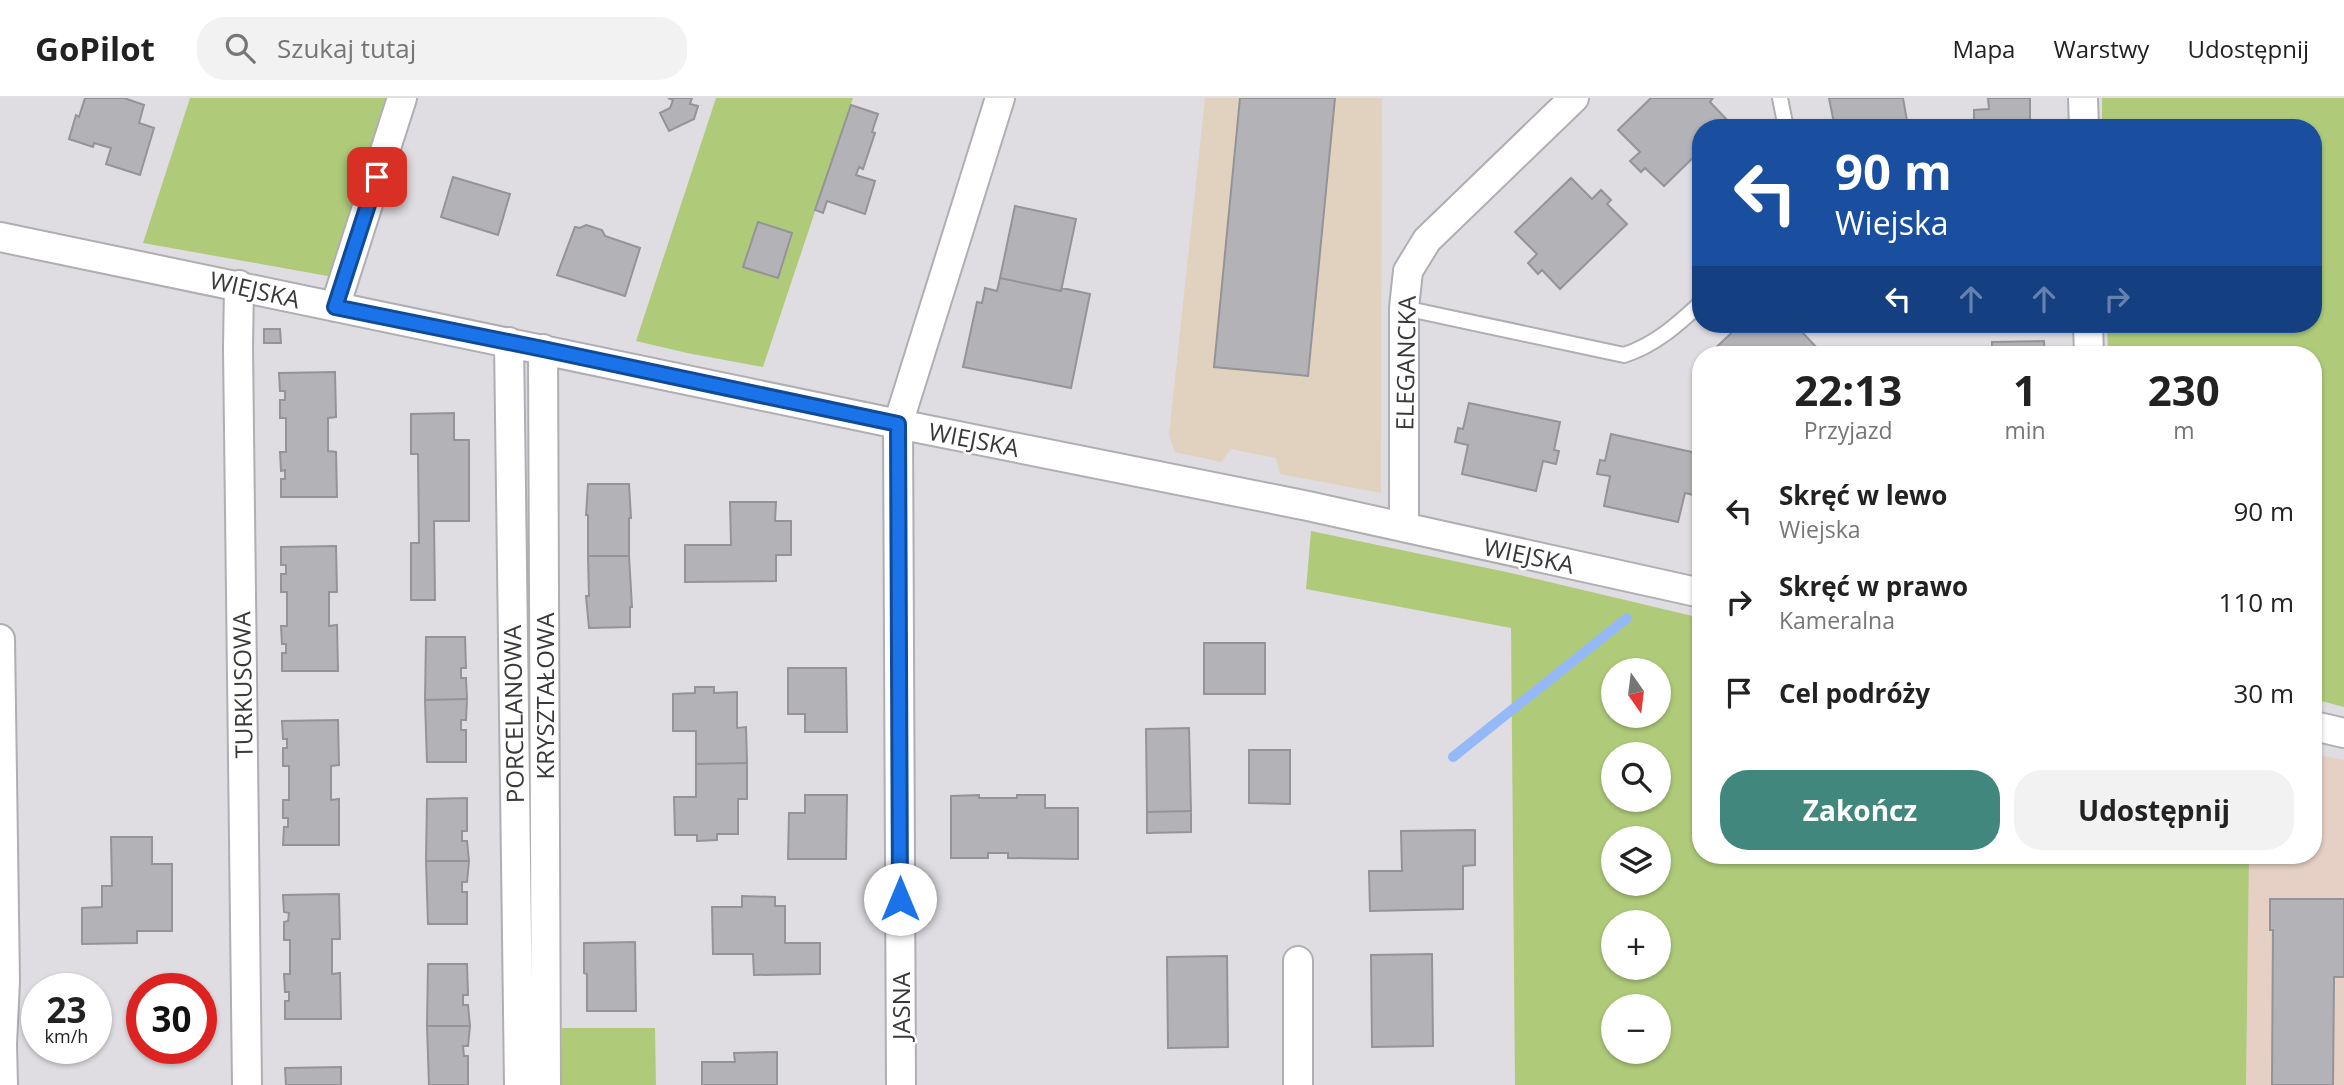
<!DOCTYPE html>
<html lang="pl">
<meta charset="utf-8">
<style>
body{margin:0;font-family:"Open Sans",sans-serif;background:#f2f2f2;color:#222;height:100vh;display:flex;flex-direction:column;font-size:26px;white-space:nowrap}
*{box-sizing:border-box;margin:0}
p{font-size:23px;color:#767676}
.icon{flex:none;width:38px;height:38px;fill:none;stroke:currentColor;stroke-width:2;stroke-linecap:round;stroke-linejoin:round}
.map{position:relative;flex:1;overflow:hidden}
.drawer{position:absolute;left:1692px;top:248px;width:630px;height:518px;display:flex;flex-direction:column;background:#fff;border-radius:28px;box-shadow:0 2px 5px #0004}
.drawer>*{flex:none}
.guide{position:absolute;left:1692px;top:21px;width:630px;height:214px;border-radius:28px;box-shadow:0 2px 5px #0004;background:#1a4fa0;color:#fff;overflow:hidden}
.needle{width:46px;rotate:166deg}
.controls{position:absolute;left:1601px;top:560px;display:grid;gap:14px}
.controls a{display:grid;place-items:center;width:70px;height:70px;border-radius:50%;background:#fff;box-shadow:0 2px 5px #0004;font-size:35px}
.speed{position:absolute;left:21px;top:875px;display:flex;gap:14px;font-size:35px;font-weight:700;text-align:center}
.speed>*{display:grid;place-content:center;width:91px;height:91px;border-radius:50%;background:#fff;box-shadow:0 2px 5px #0004;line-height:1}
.speed small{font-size:18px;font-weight:400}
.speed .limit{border:10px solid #d22;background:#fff;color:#111}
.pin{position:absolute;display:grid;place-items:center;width:60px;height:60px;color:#fff;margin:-30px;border-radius:14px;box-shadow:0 4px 10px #0006}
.me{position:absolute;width:77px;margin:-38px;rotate:0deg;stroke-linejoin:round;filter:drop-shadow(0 0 5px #0008)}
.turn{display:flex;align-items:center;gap:24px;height:147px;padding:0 28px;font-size:32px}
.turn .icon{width:91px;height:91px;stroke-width:2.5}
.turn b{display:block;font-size:49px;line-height:60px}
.lanes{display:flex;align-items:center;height:66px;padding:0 28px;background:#0003;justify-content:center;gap:35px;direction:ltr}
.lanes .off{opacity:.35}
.eta{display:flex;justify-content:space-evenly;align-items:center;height:119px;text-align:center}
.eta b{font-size:42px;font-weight:700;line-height:49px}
.primary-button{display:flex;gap:14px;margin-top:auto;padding:14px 28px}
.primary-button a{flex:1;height:80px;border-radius:28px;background:#41877d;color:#fff;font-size:28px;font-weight:700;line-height:80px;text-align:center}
.primary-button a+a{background:#f2f2f2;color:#222}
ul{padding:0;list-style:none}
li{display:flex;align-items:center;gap:21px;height:91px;padding:0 28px}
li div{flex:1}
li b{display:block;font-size:26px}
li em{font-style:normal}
header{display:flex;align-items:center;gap:42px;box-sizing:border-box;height:98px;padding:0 35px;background:#fff;border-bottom:2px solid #e0e0e0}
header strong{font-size:33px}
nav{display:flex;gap:38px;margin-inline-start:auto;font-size:24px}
.search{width:490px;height:63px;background:#f2f2f2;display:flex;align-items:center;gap:18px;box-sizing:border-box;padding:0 24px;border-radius:28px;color:#767676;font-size:26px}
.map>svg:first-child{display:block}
.commercial{fill:#e6cfc4}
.industrial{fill:#e0d2bf}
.green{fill:#afcb7a;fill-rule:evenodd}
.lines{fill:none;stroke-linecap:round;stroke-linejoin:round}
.stream{stroke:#95b9f6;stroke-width:10}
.building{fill:#b3b3b7;stroke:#949398;stroke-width:2}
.lane-casing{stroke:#afaeb2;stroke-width:18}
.street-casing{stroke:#afaeb2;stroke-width:32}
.lane{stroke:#fff;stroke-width:14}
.street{stroke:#fff;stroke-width:28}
.route-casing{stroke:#114b97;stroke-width:18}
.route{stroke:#1a73e8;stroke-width:12}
.labels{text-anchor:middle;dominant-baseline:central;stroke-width:5;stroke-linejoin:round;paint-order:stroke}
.street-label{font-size:24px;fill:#39383a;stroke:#fff}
</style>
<header>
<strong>GoPilot</strong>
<div class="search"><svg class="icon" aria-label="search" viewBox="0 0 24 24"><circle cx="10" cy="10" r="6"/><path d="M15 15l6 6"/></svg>Szukaj tutaj</div>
<nav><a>Mapa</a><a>Warstwy</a><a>Udostępnij</a></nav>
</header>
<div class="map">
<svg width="2344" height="987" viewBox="0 0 2344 987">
<rect width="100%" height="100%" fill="#dfdde2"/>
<!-- commercial -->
<path class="commercial" d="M2314,656l30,6v325h-98l3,-229h65z"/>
<!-- industrial -->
<path class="industrial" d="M1205,0h177l-1,395 -101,-19 -4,-16 -45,-9 -10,13 -46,-10 -6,-17z"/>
<!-- green -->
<path class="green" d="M190,0h201l-58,179 -190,-34z
M716,0h137l-90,269 -76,-14 -51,-12z
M2102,0h242v609l-30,-8v-344h-206l-1,-31h207v-196h-212z
M1311,433l200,42 190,45v238h548l-3,229h-731l-4,-457 -205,-39zM1659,572v46h-45v-46zM1659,656v46h-45v-46zM1614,740h45v46h-45zM1614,824h45v46h-45zM1659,908v46h-45v-46z
M562,930h93l1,57h-95z"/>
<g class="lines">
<!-- stream -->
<path class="stream" d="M1453,659l174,-139"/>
</g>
<!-- building -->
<path class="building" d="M85,0h39l20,7 -5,18 15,5 -14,47 -34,-11 5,-16 -17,-5 -1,4 -24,-8 7,-24 3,2z
M668,0h24l-2,6 8,2 -4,13 -25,12 -9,-18 10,-5 3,-8z
M1240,0h95l-27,278 -94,-9z
M1651,0h62l-3,4 19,20 -6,6h-22v22l-37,36 -19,-18 -4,4 -11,-11 10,-9 -22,-22z
M1829,0h74l4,23 -26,7h-15l-1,-5 -30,5z
M1988,0h42v23l13,-1 1,8h-70v-18l15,-1z
M851,7l27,9 -6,18 3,1 -12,36 -4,-2 -3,8 19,6 -10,33 -38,-13 -4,12 -8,-3z
M453,79l57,17 -12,41 -57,-18z
M1571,80l21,21 9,-9 10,10 -4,4 20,20 -67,65 -18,-19 -4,4 -10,-11 9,-9 -22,-22z
M1015,108l61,13 -15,72 -61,-13z
M758,124l34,11 -14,45 -35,-11z
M586,127l16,5 3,6 35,12 -15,48 -68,-21 18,-48 5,1z
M1000,180l61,13 1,-3 28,6 -19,94 -108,-21 14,-65 5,1 3,-15 12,3z
M1741,226h61l3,3 -4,4 18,19 -6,5h-105z
M264,231h16l1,14h-17z
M2044,243l1,14h-53v-13z
M335,274l1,45 -8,1v33l8,1 1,45h-56v-18h4v-9l-4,1 -1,-19h6v-34h-6v-18h5v-9h-5l-1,-18z
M1469,305l91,19 -6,28 5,1 -3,13 -13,-3 -7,30 -74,-17 6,-29 -13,-3 3,-14 5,1z
M454,315v27h15v81h-35l1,79h-24v-57h8l-1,-89h-7v-40z
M1611,336l90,20 -6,27 6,1 -3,14 -13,-3 -7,29 -74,-16 6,-30 -13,-2 3,-14 5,1z
M588,386h41l2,34h-2v38h-41v-41h-2z
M730,404h46l-1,19h16v34h-15v26l-91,1v-37h46z
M336,448l1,46h-8v34l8,-1 1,46h-56v-18h4v-9h-4l-1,-18h6v-34h-6v-18h5v-9h-5v-18z
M588,458h41l3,51h-2v20l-41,1 -3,-32h3z
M426,539h39l1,31h-5v10h5l1,21 -42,1z
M1204,545h61v51h-61z
M788,570h58l1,64h-42v-18h-17z
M695,589h19v6l23,-1v36l9,-1 1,36 -51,1v-33h-23v-37l22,-1z
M467,601l-1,21h-5v10h5v32h-39l-2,-62z
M338,622l1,45 -8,1v34l8,-1v46h-56l1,-18h4v-9h-5v-18h6v-34h-6v-18h4v-9h-4l-1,-18z
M1189,630l2,83 -44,1 -1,-83z
M1249,652h41v54l-41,-1z
M747,665v36h-9v35h-21v6l-20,1v-6h-22l-1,-38h22v-33z
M805,697h42l-1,64h-58l1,-46h16z
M979,697v3h38v-3h28v13h33v51l-70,-1v-5h-20v5h-37v-62z
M467,700v33h-5v10h5l2,20h-43l1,-62z
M1191,713v21l-44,1v-21z
M1475,732v35l-12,1v43l-93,2 -1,-40h33l-1,-40z
M111,739h41v27h20v67h-35v12l-55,1v-36l20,-1v-21h10z
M426,763h43l-2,21h-5v10h5v32h-39z
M339,796l1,45h-8v35l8,-1 1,46h-56v-18h4v-9h-4l-1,-18h6v-34h-6v-18l4,-1 1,-8 -5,-1 -1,-17z
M742,798l33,1v9h10v37h35v31l-66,1 -1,-21h-40l-1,-47h30z
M2270,801h74v78h-10l-1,108h-61l1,-155h-3z
M635,844l1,69h-49v-37l-3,-1v-30z
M1432,856l1,92 -61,1 -1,-92z
M1227,858l1,91 -60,1 -1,-91z
M428,866h39l1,31h-5v10h5l2,21h-43z
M427,928h43l-2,20h-5l1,10h4v29h-39z
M777,954v33h-75v-23h33l-1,-9z
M341,969v18h-55l-1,-17z"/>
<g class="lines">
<!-- lane casing -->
<g class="lane-casing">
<path id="lane" d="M1780,0l6,30
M1404,210l220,47c31,-10 53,-30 77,-52"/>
</g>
<!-- street casing -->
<g class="street-casing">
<path id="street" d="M2083,0l1,30
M0,139l898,187 410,82 393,87
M239,187l-1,63 9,737
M335,209l67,-209
M2088,226l1,31
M509,244l10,743
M543,251l3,736
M1404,429v-219l4,-37 19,-31 147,-142
M0,541l5,342 -3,63 1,41
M2314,628l30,7
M901,987l-3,-661 102,-326
M1298,987v-124"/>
</g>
<!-- lane -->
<use href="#lane" class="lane"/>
<!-- street -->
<use href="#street" class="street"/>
</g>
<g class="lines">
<!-- route casing -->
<g class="route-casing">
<path id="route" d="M377,79l-42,130 208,42 355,75 2,475"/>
</g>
<!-- route -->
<use href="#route" class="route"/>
</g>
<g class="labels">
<!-- street labels -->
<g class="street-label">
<text transform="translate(255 191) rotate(13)">WIEJSKA</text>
<text transform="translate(1405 265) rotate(-89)">ELEGANCKA</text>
<text transform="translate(974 341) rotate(11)">WIEJSKA</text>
<text transform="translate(1529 457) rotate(12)">WIEJSKA</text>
<text transform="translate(242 587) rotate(-91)">TURKUSOWA</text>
<text transform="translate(544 598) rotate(-90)">KRYSZTAŁOWA</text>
<text transform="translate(513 616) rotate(-91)">PORCELANOWA</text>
<text transform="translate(900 908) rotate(-90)">JASNA</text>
</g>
</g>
</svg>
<div class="controls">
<a><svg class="needle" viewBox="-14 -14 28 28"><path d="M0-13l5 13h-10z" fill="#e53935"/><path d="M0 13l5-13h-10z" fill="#767676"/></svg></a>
<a><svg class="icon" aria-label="search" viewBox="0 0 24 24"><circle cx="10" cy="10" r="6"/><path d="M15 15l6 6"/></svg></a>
<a><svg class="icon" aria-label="layers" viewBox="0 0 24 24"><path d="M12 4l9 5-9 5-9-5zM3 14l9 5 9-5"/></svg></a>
<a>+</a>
<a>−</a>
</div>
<div class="speed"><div>23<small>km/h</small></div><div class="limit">30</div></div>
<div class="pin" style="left:377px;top:79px;background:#d93025"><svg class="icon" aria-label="arrive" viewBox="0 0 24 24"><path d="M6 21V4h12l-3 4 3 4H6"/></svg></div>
<svg class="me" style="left:900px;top:801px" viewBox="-20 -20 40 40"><circle r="19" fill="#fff"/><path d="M0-13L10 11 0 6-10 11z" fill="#1a73e8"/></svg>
<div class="guide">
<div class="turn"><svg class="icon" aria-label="left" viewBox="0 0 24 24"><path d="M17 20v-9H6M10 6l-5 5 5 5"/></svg><div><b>90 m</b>Wiejska</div></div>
<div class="lanes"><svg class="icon" aria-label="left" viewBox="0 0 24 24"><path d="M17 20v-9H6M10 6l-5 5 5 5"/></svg><svg class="icon off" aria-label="ahead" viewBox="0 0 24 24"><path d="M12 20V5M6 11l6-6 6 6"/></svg><svg class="icon off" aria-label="ahead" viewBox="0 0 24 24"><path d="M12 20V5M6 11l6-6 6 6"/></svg><svg class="icon off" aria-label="right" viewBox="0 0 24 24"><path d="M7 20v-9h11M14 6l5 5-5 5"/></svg></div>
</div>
<section class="drawer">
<div class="eta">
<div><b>22:13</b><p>Przyjazd</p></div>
<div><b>1</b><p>min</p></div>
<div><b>230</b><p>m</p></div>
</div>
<ul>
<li><svg class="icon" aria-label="left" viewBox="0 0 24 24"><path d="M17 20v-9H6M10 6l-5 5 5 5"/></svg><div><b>Skręć w lewo</b><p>Wiejska</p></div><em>90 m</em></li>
<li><svg class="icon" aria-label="right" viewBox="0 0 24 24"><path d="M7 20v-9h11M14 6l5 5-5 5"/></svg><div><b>Skręć w prawo</b><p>Kameralna</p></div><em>110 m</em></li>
<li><svg class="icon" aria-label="arrive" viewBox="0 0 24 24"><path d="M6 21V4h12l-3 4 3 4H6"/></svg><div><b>Cel podróży</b></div><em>30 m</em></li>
</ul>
<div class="primary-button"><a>Zakończ</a><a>Udostępnij</a></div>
</section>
</div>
